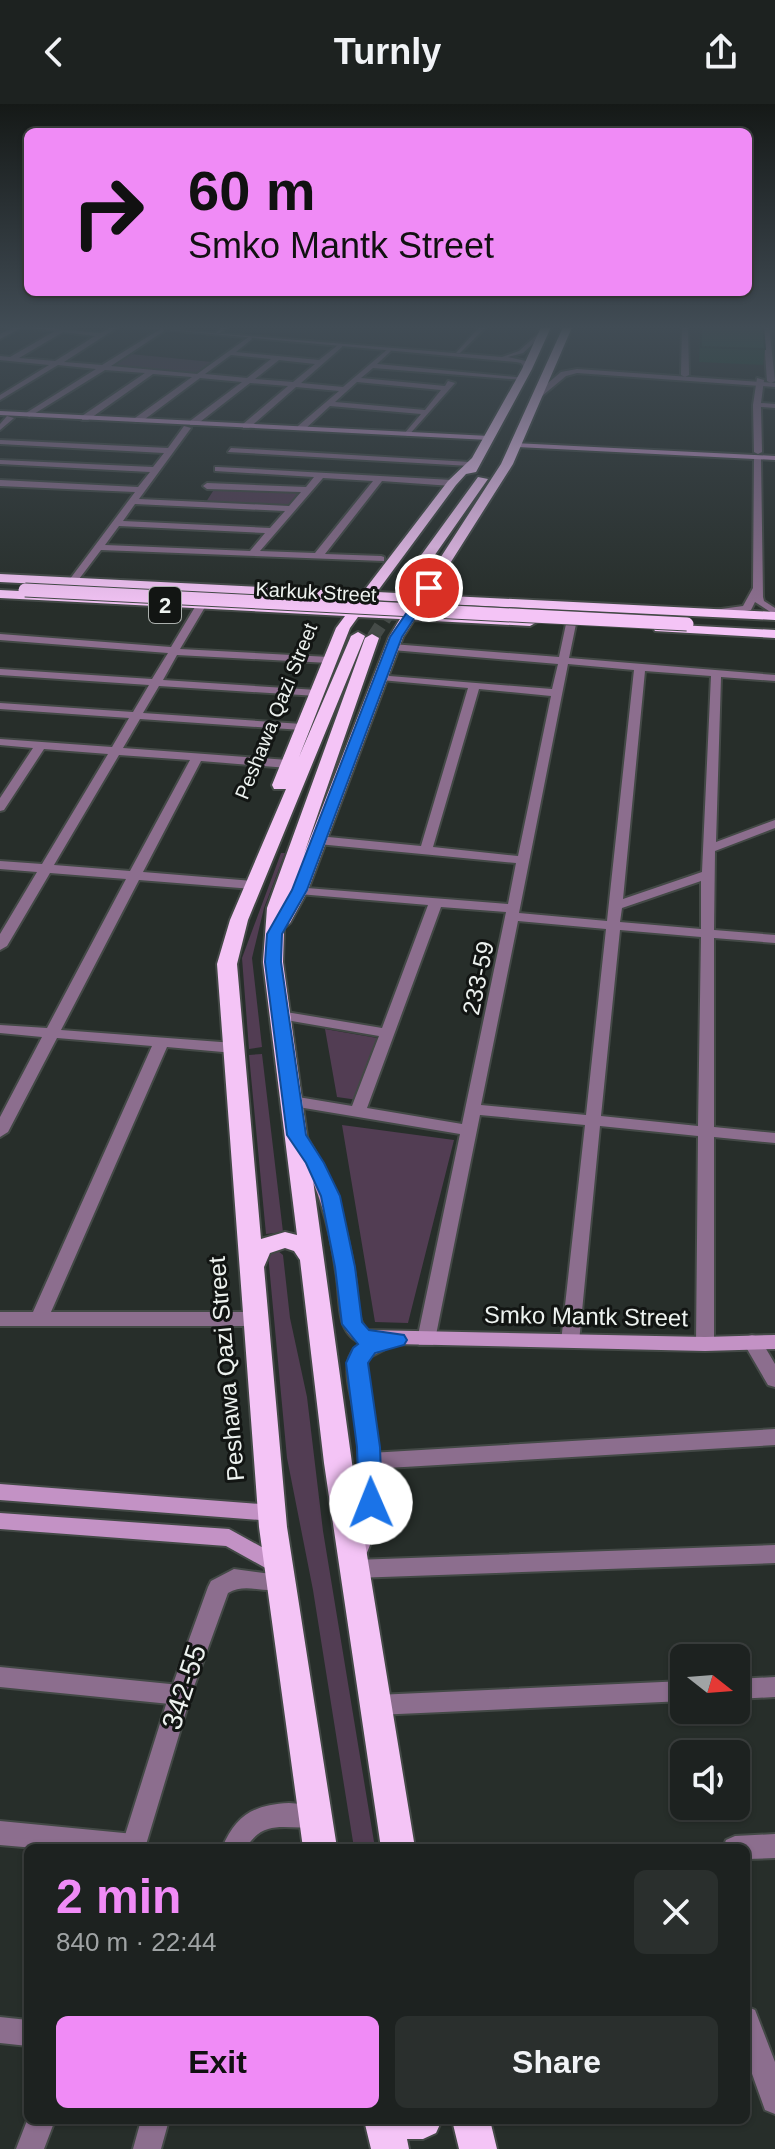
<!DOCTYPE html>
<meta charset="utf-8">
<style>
body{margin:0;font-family:Helvetica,sans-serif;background:#2a2f2d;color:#f1f3f6;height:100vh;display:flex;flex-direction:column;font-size:30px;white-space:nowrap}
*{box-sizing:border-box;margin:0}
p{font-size:26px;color:#a0a4a5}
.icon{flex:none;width:44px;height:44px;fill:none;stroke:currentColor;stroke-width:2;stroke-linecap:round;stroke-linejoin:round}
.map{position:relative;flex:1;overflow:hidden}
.sheet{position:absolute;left:24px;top:1740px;width:726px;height:280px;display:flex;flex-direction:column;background:#1d2220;border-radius:12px;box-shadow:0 2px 6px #0004,0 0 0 2px #3b3f3e}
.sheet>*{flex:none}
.top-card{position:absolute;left:24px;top:24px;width:728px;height:168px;border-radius:12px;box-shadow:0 2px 6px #0004,0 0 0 2px #3b3f3e;background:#f08bf6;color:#111;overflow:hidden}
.needle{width:52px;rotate:107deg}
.fabs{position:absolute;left:670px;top:1540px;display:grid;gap:16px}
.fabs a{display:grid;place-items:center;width:80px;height:80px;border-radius:12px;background:#1d2220;box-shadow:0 2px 6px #0004,0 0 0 2px #3b3f3e;font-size:40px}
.pin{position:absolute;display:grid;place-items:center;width:68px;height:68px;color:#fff;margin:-34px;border:4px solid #fff;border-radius:50%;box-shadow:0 2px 8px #0007}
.me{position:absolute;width:88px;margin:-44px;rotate:359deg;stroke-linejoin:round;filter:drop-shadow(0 0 6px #0008)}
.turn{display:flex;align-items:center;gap:28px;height:168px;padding:0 32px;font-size:36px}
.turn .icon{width:104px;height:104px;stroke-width:2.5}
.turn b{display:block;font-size:56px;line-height:68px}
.round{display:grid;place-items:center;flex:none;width:84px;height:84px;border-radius:12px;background:#2a2f2d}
.head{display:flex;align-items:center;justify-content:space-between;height:136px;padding:0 32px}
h1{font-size:48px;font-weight:600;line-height:60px;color:#f08bf6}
.primary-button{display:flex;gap:16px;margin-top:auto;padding:16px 32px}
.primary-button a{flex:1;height:92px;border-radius:12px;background:#f08bf6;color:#111;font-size:32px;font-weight:600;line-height:92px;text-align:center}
.primary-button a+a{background:#2a2f2d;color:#f1f3f6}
header{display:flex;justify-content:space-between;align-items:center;height:104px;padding:0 32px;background:#1d2220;font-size:36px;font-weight:600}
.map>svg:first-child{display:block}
.green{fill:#523d53}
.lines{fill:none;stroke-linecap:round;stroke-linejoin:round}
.trunk-tunnel{stroke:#454b48;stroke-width:13;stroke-dasharray:13 7;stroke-linecap:butt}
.minor-casing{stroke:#434946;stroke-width:4}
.tertiary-casing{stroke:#434946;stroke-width:4}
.secondary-casing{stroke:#434946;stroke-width:4}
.trunk-casing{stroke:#434946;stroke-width:4}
.minor{fill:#8c6e8e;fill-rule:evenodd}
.tertiary{fill:#8c6e8e;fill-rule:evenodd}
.secondary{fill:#c392c5;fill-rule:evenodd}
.trunk{fill:#f4c4f6;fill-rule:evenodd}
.trunk-bridge-casing{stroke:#434946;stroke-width:15;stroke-linecap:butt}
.trunk-bridge{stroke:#f4c4f6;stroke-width:13}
.wall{fill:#18472f}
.building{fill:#1c5237;stroke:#143926;stroke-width:2}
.route{fill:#1a73e8;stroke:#114b97;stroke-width:2}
.labels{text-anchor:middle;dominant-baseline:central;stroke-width:6;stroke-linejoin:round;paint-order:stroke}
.far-street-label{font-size:20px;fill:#edf2ef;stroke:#121513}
.shield{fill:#121513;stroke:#abb0ad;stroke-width:2}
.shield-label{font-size:22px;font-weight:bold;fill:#edf2ef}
.street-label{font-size:24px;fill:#edf2ef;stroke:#121513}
.near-street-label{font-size:28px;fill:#edf2ef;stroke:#121513}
</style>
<header><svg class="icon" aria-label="back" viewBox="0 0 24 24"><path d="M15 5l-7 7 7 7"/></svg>Turnly<svg class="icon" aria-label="share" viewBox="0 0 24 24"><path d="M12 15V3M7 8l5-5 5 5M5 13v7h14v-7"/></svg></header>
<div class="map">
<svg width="775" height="2045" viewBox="0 0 775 2045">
<rect width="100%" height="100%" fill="#272e2a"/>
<!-- green -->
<path class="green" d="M130,250l82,8 -16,11 -83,-7z
M215,384l85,4 -13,14 -81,-4z
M281,749h4l-21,55 -12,50 10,89 -13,2 -7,-91z
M325,925l58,10 -25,61 -21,-3z
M262,950l21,178 -17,2 -17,-179z
M342,1021l112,15 -46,183 -33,-1z
M277,1146l6,5 7,63 17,79 16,134 52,317h-21l-41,-258 -26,-132 -19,-204z"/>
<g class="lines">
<!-- trunk-tunnel -->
<path class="trunk-tunnel" d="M373,533l40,-61"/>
<!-- minor casing -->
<g class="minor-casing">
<path id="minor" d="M17,221l84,8 13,-8h7l-57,37 38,3 60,-37 2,3 -53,35 86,8 53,-38 2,3 -16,13 83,8 19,-15h4v2l-41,36 42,4 46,-39 2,3 -14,13 149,14 -4,2 -149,-12 -12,10 84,8 3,-5 7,2 -47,53 -4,-2 17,-20 -91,-8 -26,24h-6v-4l41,-35 -43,-4 -47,41h-6v-4l45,-38 -38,-3 -54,42h-6v-4l52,-39 -42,-4 -59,44h-6v-4l57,-41 -39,-3 -65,46h-6v-4l63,-43 -40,-3 -76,47 -3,-4 70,-44 -38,-4 -58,35v-5l49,-30 -49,-5v-4l10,1 45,-26 -32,-4 -23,12v-5zM63,228l32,4 -40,25 -36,-3zM231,251l40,4 -24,19 -42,-4zM279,256l36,4 -22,18 -38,-3zM357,278l84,8 -16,20 -90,-8z
M223,221h7l-10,8h-4z
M481,221h7l-28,28h-4z
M682,221h6l1,50 -4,2 -4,-2z
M763,221h6l6,56 -4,2 -4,-2z
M757,274l7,2 -3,23 14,1v4l-14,-1 1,45 -4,2 -4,-2 -1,-47z
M7,312l7,2 -14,12v-6z
M184,322l7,2 -52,71 150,7 12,-14 -94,-3 -4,-3 4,-3 99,4 8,-10 -99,-6v-4h3l234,13 4,3 -4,3 -70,-5 -57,73 56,2 3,1v4l-283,-11 -25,33h-6v-4l65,-87 -135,-6v-6l138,7 12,-15 -150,-8v-4l153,7 11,-14 -164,-9v-4l168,8zM323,374l50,3 -58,72 -55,-2zM135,400l150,7 -15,17 -147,-7zM119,422l146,7 -15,18 -145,-6z
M231,344l239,14 4,2 -4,2 -242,-14z
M754,351l7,2 2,140 1,4 11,7v7l-20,-13 -4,8 -33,5 -4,-1v-4l29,-4 10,-18z
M200,500l5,3 -25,42 149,8 5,3 -5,3 -152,-8 -14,25 154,10 5,3 -5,3 -158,-10 -16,27 159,11 6,3 -6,3 -162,-11 -17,29 165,12 6,4 -6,4 -87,-7 -58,111 110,9 7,4 -7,4 -114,-9 -78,150 173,13 8,5 -8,5 -67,-6 -116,265h205l6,2 3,5 -3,5 -6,2h-256v-14h33l119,-266 -95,-8 -49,94 -8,5v-20l42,-80 -42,-4v-8l47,3 79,-149 -76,-6 -43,73 -7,4v-16l37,-62 -37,-3v-8l42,3 66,-110 -64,-5 -40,61 -4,1v-13l33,-50 -33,-3v-6l112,8 17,-29 -129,-9v-6l133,9 16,-27 -149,-10v-6l152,10 16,-26 -168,-13v-6l171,13 24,-40zM119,651l71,5 -60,111 -76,-6z
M571,517l5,3 -7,34 206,17v6l-54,-4 -5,165 59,-22v8l-60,23 -1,79 61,5v8l-61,-5v189l61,6v10l-61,-6v207l-2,5h-14l-2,-5 2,-208 -98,-10 -21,216 -2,5h-14l-2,-5 24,-217 -105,-10 -45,225 -2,5h-14l-2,-5 43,-206 -168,-28 -8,-5 8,-5 60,10 27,-70 -99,-17 -7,-4 2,-3 5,-1 102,17 46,-123 -129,-11 -5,-1v-6l214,17 8,-41 -198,-19 -6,-4 6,-4 103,10 47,-158 -87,-8 -4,-1v-4l175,14 6,-25 -166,-14 -5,-3 5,-3 167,13 7,-33zM568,560l66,6 -27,251 -88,-8zM645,567l66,5 -9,196 -79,27zM479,585l72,7 -33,160 -85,-9zM701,777v48l-81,-7 2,-14zM441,803l65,5 -44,212 -95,-16zM518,817l88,8 -20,186 -105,-10zM620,826l81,7 -3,189 -97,-10z
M752,1231l7,2 16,27v23l-7,-2 -25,-43 2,-5z
M775,1325v16l-405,24 -7,-2 -3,-6 3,-6 7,-2z
M775,1441v18l-421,15 -7,-3 -4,-6 4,-6 7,-3z
M0,1563l180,18 8,3 3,7 -3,7 -8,3 -180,-18z
M775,1573v20l-39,2v-20z
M684,1577v20l-308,14 -8,-3 -3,-7 3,-7 8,-3z
M0,1717l134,13 9,4 3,8 -111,2 -35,-3z
M775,1730v24l-29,1v-11h-23l3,-8 9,-4z
M746,1902l9,4 20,52v52l-10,-4 -19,-53z
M0,1913l28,3v26l-28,-3z"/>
</g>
<!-- tertiary casing -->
<g class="tertiary-casing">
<path id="tertiary" d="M114,221l388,32 17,-6 22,-20 5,1 -23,21 -15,4 18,4 5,8 -4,2 -6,-8 -5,-1z
M577,265l198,14v4l-198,-14 -11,3 -24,20 -7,-2 26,-22z
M234,1465l53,7 3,6 -3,6c-20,7 -41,-6 -59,5l-37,102 -46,153h-24l48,-153 39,-108 3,-6z
M289,1699l25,2 9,3 3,8 -3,8c-29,11 -56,-11 -77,24h-24c14,-33 31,-43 67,-45z
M28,2014l27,2 -11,29h-28z
M141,2016h28l-8,29h-28z"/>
</g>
<!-- secondary casing -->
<g class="secondary-casing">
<path id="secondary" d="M0,307l489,25 4,2 -4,2 -489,-25z
M514,339l261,13v4l-258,-13z
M299,1029l6,1c29,46 43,95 51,148 2,16 0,37 11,48l338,7 70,-2v14l-70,2 -310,-7 -27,14 -2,12c7,62 28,129 -2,189l-7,3 -7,-3 -3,-6c14,-45 15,-88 8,-135 -2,-17 -10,-38 -7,-55 1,-9 6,-15 13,-20 -10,-4 -16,-12 -19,-22 -4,-16 -3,-33 -6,-49 -6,-49 -20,-92 -45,-134z
M0,1380l273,21 7,2 3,6 -3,6 -7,2 -273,-21z
M0,1409l229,16 56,31 4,6 -4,6 -7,3 -52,-29 -226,-17z"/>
</g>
<!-- trunk casing -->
<g class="trunk-casing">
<path id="trunk" d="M542,221h10l-20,44 -56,103 -10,2 -10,11 -79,107 40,2 84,-130 63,-139h9l-60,139 -83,131 345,17v8l-350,-17 -6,9 111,6 7,4 -7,4 -116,-6 -11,17 -95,253 -18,33 -6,5 -1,34 69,501 63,385h-34l-57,-385 -24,-203 -6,-9 -9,-3 -15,5 -6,14 23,260 50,321h-34l-44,-321 -42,-563 13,-44 56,-131h-12l-2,-4 64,-157 9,-12 -345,-18v-8l351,18 6,-8 -357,-18v-8l363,18 85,-111 24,-23 50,-89zM371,496l41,2 -6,9 -42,-2zM358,513l42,2 -11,18 -85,217 75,-216 -7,-4 -7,4 -98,270 -4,54 34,273 -12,-3 -24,7 -24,-275 11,-44 117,-284 -7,-4 -7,4 -52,121 51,-129z
M478,373l10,2 -70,100h-10l-2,-3z
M660,520l115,6v8l-120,-7 -2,-3z
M364,2016h78l-6,13 -13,6h-16l2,10h-38z
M452,2016h38l7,29h-38z"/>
</g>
<!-- minor -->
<use href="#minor" class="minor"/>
<!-- tertiary -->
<use href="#tertiary" class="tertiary"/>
<!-- secondary -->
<use href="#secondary" class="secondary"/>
<!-- trunk -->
<use href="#trunk" class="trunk"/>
<!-- trunk-bridge casing -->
<g class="trunk-bridge-casing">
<path id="trunk-bridge" d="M25,486l662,34"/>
</g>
<!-- trunk-bridge -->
<use href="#trunk-bridge" class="trunk-bridge"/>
</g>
<!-- wall -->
<path class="wall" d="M251,221h49l-4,3z
M700,221h63l2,24 -2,16 -64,-3z"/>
<!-- building -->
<path class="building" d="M701,221h62l2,24 -64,-2z"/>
<!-- sky -->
<linearGradient id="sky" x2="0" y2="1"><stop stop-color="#151917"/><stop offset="0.44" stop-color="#414c55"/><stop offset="1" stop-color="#414c55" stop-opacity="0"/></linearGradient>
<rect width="775" height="507" fill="url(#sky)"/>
<!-- route -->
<path class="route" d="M425,482l9,2 -32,49 -95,253 -25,44 -1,28 25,173 18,28 16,33 15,71 7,55 7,8 35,5 3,5 -3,5 -29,8 -7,10 12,84 2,56 -3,7 -8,3 -9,-3 -3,-7 -2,-56 -11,-84 7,-15 5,-4 -16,-20 -7,-57 -14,-71 -15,-33 -19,-28 -22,-173 2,-28 25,-44 98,-253z"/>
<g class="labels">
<!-- far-street labels -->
<g class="far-street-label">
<text transform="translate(316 488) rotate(3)">Karkuk Street</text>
<text transform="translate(276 607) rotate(-68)">Peshawa Qazi Street</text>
</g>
<!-- shield labels -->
<rect class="shield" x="149" y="483" width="32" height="36" rx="6"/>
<g class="shield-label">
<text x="165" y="501">2</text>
</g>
<!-- street labels -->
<g class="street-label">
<text transform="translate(478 874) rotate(-78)">233-59</text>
<text transform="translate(586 1212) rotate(1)">Smko Mantk Street</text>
<text transform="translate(226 1265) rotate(-95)">Peshawa Qazi Street</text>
</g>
<!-- near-street labels -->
<g class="near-street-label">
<text transform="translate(184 1583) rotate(-72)">342-55</text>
</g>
</g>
</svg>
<div class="fabs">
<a><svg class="needle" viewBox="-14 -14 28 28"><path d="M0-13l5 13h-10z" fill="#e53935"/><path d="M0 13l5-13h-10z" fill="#a0a4a5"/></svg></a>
<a><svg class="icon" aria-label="sound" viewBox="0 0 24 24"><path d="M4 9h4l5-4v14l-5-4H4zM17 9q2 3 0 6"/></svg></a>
</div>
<div class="pin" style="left:429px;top:484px;background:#d93025"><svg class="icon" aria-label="arrive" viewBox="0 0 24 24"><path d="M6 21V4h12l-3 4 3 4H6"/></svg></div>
<svg class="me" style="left:371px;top:1399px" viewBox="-20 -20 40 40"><circle r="19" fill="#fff"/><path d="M0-13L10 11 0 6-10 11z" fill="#1a73e8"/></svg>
<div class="top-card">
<div class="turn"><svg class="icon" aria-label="right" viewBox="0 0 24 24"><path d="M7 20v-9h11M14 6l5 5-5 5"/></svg><div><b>60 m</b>Smko Mantk Street</div></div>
</div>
<section class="sheet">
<div class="head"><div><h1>2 min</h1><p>840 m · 22:44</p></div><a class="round"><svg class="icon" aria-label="close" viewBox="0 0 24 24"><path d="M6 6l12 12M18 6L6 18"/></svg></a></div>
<div class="primary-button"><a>Exit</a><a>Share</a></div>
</section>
</div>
